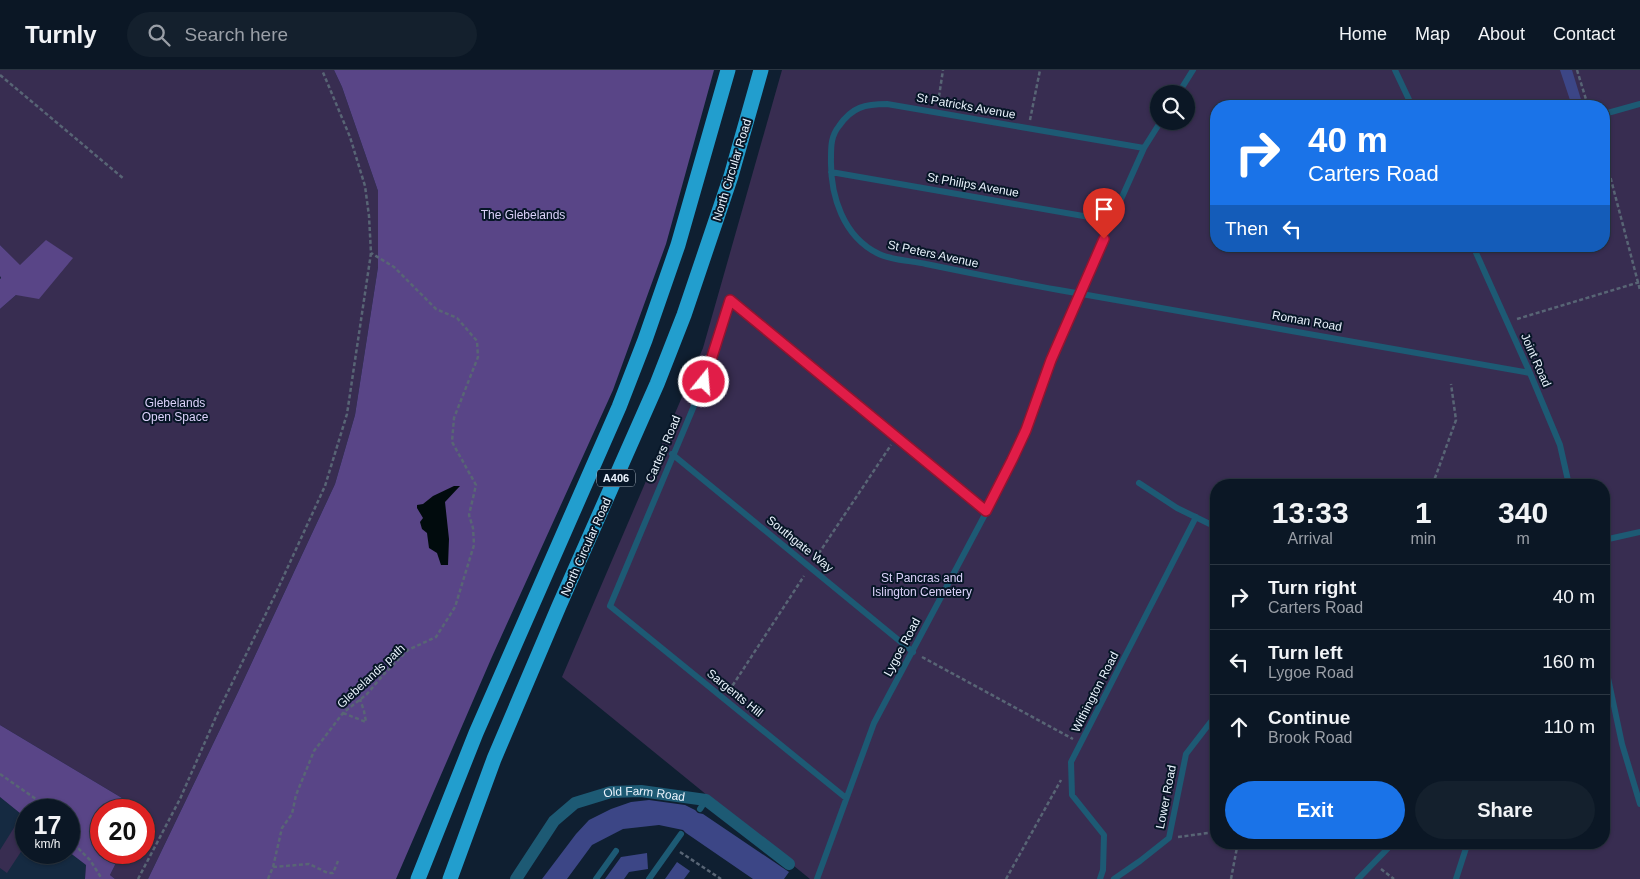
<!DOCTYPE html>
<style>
body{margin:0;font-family:Helvetica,sans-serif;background:#14202d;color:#f1f3f6;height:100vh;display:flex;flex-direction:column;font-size:19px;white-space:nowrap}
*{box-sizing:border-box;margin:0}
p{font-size:16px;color:#9a9fa7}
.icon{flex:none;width:28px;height:28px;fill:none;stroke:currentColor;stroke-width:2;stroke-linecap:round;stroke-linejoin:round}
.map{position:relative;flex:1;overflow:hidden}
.drawer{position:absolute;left:1210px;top:409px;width:400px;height:370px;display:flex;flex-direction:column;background:#0b1725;border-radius:20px;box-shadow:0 1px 4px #0004,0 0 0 1px #2b3642}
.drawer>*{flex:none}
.top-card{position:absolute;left:1210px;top:30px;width:400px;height:152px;border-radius:20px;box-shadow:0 1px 4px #0004,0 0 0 1px #2b3642;background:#1a73e8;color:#fff;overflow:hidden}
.controls{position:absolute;left:1150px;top:15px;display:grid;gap:10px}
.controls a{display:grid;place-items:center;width:45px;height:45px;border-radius:50%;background:#0b1725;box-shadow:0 1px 4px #0004,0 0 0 1px #2b3642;font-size:25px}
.speed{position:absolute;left:15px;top:729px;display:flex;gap:10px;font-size:25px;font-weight:700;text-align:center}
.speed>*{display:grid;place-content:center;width:65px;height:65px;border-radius:50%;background:#0b1725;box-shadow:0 1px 4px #0004,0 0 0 1px #2b3642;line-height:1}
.speed small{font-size:12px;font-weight:400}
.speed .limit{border:8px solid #d22;background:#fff;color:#111}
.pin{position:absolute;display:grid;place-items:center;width:42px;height:42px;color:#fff;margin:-51px -21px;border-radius:50% 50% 50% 0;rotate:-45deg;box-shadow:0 0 5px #0007}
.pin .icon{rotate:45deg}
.me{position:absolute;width:55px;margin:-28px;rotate:17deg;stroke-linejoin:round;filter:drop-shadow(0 0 4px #0008)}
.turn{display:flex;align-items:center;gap:18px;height:105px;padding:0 15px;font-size:22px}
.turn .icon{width:65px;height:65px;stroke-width:2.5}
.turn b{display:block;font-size:35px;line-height:42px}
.then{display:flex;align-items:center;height:48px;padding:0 15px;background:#0003;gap:10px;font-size:19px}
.eta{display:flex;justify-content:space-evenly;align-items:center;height:85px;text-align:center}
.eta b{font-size:30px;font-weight:800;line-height:35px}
.action{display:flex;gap:10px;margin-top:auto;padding:10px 15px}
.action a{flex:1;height:58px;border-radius:30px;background:#1a73e8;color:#fff;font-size:20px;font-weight:800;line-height:58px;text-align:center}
.action a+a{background:#14202d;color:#f1f3f6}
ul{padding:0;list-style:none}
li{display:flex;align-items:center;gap:15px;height:65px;padding:0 15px;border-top:1px solid #2b3642}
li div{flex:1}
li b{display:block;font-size:19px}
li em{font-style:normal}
header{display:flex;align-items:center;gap:30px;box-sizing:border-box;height:70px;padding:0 25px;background:#0b1725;border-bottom:1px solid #2b3642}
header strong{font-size:24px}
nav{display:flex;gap:28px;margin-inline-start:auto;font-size:18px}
.search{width:350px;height:45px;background:#14202d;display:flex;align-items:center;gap:12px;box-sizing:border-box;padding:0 18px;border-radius:28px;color:#9a9fa7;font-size:19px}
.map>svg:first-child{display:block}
.built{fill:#152a41}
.green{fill:#382d51;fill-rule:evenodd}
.forest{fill:#594587}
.water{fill:#010b0d}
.building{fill:#3c4686}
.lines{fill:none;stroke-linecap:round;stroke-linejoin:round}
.path{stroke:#586575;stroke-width:2.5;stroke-dasharray:4 2.5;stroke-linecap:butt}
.service{stroke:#1d5a74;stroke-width:6}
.minor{stroke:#1d5a74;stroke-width:12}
.trunk{stroke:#229ece;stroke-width:15}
.route-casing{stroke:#92132f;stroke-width:12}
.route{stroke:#e11d48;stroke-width:9}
.labels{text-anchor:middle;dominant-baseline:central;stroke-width:4;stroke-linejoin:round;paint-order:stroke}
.shield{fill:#071627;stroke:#a6b1bd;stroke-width:1}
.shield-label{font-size:11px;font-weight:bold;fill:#eaf3fd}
.street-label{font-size:12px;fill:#eaf3fd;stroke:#071627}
.park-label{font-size:12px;fill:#dcd2fa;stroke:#071627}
</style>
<header>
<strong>Turnly</strong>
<div class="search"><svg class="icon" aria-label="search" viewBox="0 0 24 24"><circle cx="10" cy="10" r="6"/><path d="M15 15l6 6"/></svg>Search here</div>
<nav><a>Home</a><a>Map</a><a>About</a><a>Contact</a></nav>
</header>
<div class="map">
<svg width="1640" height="809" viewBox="0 0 1640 809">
<rect width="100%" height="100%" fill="#0f1f31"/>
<!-- built -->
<path class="built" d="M0,727l26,21v34h43l17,13 -1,14h-85z"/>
<!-- green -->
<path class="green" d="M0,0h334l8,17 36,104v76l-23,148 -20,69 -97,208 -90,187h-33l-5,-4 11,-22 23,-1v-42h-21l-1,-12 -122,-73v-416l16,-14 3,-30 -19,-20z
M782,0h858v809h-830l-248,-202 141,-329zM1159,24h27v27h-27zM1216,36h388v140h-388zM1216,415h388v357h-388z
M22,745l4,3v26l-19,29 -7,-5v-18z"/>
<!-- forest -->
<path class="forest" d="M334,0h380l-48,174 -53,146 -122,269 -95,220h-248l90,-187 97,-208 20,-69 23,-148v-76l-36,-104z
M46,170l27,18 -34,41 -23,-4 -16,14v-30l1,-1 -1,-2v-31l20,20z
M0,655l122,73 1,12h-22v42l20,1 -11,22 5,4h-30l1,-14 -17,-13v-42h-43v8l-26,-21z"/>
<!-- water -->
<path class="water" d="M454,416h6l-15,16 4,37 -1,26h-7l-4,-12 -8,-5 -2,-15 -5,-4 -2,-7 3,-4 -6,-10v-3l6,-1 10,-8z"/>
<!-- building -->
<path class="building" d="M1560,0h12l11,36h-11z
M649,730l36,5 10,5 3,3 5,1 86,58 -5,7h-31l-67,-46 -3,-3 -24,-5 -36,4 -31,16 -25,34h-25l34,-45 13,-14 22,-11 20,-7z
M647,783l1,16 -19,3 -5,7h-19l16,-22z
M677,792l13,9 -6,8h-19z"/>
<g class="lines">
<!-- path -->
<path class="path" d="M1577,0l11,36
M0,5l124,104
M938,33l5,-33
M1030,50l10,-50
M1604,83l36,137
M1517,249l123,-37
M1435,415v-7l21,-58 -5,-36
M815,489l76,-114
M922,587l151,82
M729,621l75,-115
M343,643l23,9 -2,-11 -4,-12
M0,704l43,30 5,6
M1178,767l38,-5
M69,769l21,21 12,19
M680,782l41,27
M273,797l36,-3 19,9h5l5,-12
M1381,799l13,10
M138,809l42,-80 39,-89 56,-115 50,-109 22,-72 24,-161 -2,-37 -4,-30 -15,-49 -28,-67
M268,809l5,-12 9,-39 10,-14 4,-19 18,-44 29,-38 24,-19 17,-20 24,-24 28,-13 19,-30 19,-62 -1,-17 -4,-13 7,-30 -24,-43 2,-24 24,-61 -1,-16 -20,-23 -21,-9 -42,-42 -23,-14
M1006,809l55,-99
M1231,809l7,-37"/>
<!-- service -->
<path class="service" d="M1395,0l17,36
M1178,24l15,-24
M1604,44l36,-10
M1144,78l-257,-44c-22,0 -35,3 -48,22 -8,10 -8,20 -8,32 -1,37 12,79 48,96 12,6 34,7 47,10 44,9 88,18 133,26 157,28 314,55 471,83
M831,102l281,49
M1473,176l57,127 30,72 9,40
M672,384l241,198
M1139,413l38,25 39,19
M1604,470l36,-8
M1604,589l18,85 18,60
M846,728l-236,-192 94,-224 26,-82 256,211
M700,739l6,-9
M596,809l20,-28
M649,809l32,-45
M817,809l57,-156 132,-248 19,-45 26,-70 28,-67 65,-145 17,-27
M1100,809l3,-9 1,-35 -32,-40 -1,-33 125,-245
M1114,809l26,-18 29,-23 17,-84 30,-39
M1358,809l36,-37
M1456,809l12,-37"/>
<!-- minor -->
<path class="minor" id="s1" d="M516,809l38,-58 21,-18 36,-11 30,-1 65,9 83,64"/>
<!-- trunk -->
<path class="trunk" d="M418,809l58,-146 143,-326 26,-67 33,-95 50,-175
M450,809l44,-120 65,-153 98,-222 27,-69 47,-139 30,-106"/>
</g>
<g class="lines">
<!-- route casing -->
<g class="route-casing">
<path id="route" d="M704,312l26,-82 256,211 26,-51 14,-30 25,-70 53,-121"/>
</g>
<!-- route -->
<use href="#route" class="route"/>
</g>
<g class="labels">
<!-- shield labels -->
<rect class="shield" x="597" y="399.5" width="38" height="17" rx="4"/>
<g class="shield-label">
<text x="616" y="408">A406</text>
</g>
<!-- street labels -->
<g class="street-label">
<text transform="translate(966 36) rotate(10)">St Patricks Avenue</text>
<text transform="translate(732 100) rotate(-73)">North Circular Road</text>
<text transform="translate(973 115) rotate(10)">St Philips Avenue</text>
<text transform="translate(933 184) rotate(12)">St Peters Avenue</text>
<text transform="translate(1307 251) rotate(10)">Roman Road</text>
<text transform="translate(1536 290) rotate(66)">Joint Road</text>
<text transform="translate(663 379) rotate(-67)">Carters Road</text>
<text transform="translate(800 474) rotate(39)">Southgate Way</text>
<text transform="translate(586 477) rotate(-66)">North Circular Road</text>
<text transform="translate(902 577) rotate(-62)">Lygoe Road</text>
<text transform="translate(371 606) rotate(-43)">Glebelands path</text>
<text transform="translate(1095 622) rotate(-63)">Withington Road</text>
<text transform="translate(735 623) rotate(39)">Sargents Hill</text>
<text stroke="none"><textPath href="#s1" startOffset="168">Old Farm Road</textPath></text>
<text transform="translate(1166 727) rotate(-79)">Lower Road</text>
</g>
<!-- park labels -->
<g class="park-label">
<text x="523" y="145">The Glebelands</text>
<text x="175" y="333">Glebelands<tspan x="175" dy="14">Open Space</tspan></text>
<text x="922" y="508">St Pancras and<tspan x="922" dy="14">Islington Cemetery</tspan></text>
</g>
</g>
</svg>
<div class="controls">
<a><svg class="icon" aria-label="search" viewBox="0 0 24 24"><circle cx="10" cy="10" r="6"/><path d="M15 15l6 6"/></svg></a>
</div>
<div class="speed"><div>17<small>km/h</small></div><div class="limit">20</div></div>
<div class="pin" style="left:1104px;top:169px;background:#d93025"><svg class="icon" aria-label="arrive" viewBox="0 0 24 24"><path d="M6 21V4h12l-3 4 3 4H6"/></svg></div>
<svg class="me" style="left:704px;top:312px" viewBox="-20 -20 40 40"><circle r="17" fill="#e11d48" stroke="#fff" stroke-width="3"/><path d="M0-11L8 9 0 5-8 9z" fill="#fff"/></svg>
<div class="top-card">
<div class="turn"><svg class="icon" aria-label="right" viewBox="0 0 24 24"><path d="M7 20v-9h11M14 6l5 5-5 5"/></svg><div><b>40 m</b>Carters Road</div></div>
<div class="then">Then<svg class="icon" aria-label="left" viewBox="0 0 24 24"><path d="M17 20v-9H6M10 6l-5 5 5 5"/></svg></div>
</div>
<section class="drawer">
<div class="eta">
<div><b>13:33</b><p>Arrival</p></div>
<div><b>1</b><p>min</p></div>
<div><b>340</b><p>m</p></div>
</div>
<ul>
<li><svg class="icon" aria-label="right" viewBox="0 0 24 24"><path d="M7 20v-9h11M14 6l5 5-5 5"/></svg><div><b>Turn right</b><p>Carters Road</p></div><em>40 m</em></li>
<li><svg class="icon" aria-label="left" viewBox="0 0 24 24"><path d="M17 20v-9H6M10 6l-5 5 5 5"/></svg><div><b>Turn left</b><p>Lygoe Road</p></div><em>160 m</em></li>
<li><svg class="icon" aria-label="ahead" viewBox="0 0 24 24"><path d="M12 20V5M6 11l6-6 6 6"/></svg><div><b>Continue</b><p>Brook Road</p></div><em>110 m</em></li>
</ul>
<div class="action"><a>Exit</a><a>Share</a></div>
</section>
</div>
